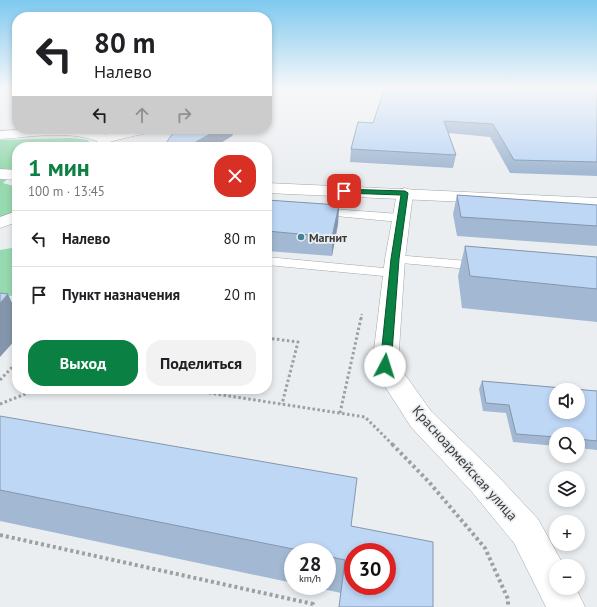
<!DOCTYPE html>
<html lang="ru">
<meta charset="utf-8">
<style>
body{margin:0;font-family:"PT Sans",sans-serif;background:#f2f2f2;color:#202124;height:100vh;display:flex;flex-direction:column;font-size:15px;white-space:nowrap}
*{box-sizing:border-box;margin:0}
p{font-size:13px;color:#757577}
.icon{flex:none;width:22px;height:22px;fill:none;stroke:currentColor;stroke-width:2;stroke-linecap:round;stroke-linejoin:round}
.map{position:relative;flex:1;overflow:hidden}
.panel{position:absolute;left:12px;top:142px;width:260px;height:252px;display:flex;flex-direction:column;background:#fff;border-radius:16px;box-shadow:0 2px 6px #0003}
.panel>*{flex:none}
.top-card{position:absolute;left:12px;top:12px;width:260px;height:122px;border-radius:16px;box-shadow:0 2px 6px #0003;background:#fff;color:#202124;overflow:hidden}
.controls{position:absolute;left:549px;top:383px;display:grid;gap:8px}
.controls a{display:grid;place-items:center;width:36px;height:36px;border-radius:50%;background:#fff;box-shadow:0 2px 6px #0003;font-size:20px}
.speed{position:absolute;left:284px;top:543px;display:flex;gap:8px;font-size:20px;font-weight:700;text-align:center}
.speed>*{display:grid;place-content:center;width:52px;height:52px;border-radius:50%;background:#fff;box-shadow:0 2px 6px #0003;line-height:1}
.speed small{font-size:10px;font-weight:400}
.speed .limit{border:6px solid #d22;background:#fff;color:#111}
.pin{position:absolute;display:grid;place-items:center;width:34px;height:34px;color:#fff;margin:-17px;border-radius:8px;box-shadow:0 2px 6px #0006}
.me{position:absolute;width:44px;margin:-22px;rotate:5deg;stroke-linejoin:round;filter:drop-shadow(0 0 3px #0008)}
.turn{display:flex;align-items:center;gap:14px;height:84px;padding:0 16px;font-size:18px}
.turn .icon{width:52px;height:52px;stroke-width:2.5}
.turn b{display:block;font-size:28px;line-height:34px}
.lanes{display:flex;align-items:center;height:38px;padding:0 16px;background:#0003;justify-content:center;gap:20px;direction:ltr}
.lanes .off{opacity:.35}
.round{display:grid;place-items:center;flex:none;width:42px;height:42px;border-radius:16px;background:#f2f2f2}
.overview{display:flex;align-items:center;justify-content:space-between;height:68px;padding:0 16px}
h1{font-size:24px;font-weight:700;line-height:30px;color:#0b8043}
.button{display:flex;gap:8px;margin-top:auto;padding:8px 16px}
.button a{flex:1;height:46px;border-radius:16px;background:#0b8043;color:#fff;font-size:16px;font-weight:700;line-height:46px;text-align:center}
.button a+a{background:#f2f2f2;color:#202124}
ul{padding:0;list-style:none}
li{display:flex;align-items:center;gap:12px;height:56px;padding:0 16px;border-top:1px solid #e0e0e0}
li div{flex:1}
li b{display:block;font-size:15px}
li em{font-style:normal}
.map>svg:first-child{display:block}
.green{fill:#97daaf}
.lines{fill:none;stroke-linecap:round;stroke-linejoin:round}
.lane-casing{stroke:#a3a6a9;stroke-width:1}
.street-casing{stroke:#a3a6a9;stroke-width:1}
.secondary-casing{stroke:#a3a6a9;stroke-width:1}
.path-far2{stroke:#9d9fa1;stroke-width:2.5;stroke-dasharray:2 2;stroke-linecap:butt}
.path-far1{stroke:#9d9fa1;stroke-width:3;stroke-dasharray:2.5 2.5;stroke-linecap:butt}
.path{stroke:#9d9fa1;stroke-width:4;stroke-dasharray:3 3;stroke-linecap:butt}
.lane{fill:#fff;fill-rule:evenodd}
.street{fill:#fff;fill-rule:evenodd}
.secondary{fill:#fff;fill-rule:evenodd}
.wall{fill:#a3b9d3}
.shaded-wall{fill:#8596ac}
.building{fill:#bed7f5;stroke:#8596ac;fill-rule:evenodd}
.route{fill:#0b8043;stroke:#07532c}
.poi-dot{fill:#458398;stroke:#ebeef1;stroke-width:1.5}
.labels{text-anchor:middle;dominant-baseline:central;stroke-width:3.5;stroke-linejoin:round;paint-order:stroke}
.poi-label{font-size:12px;font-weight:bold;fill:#38393a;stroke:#ebeef1;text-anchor:start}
.near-street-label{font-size:14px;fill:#38393a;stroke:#ebeef1}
</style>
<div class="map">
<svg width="597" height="607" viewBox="0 0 597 607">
<rect width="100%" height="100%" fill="#ebeef1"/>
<!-- green -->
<path class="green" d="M71,138l17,2 4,7h-75v24l-14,12 14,4v24l-17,7v-78z
M17,247v50l-17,-3v-44z"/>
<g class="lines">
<!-- lane casing -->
<g class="lane-casing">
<path id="lane" d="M318,208l82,6 4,1 2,3 -2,3 -4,1 -86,-8 -2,-2 2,-2z
M395,255l85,7 5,1 2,3 -2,3 -5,1 -90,-8 -2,-3 2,-3z
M267,257l127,12 5,1 2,3 -2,3 -5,1 -127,-12z"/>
</g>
<!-- street casing -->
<g class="street-casing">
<path id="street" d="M130,129h22l-1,3 -47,11 -5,-1 -2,-3 2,-3z
M405,188l6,2 2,3 -8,66 -7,106 33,46 63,61 44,47 26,47h-8v22h20l9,19h-39l-32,-64 -42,-51 -61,-65 -39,-61 13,-107 12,-66 2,-3z"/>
</g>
<!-- secondary casing -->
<g class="secondary-casing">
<path id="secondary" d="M34,129c16,0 68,-3 77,10l-1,8h-14l1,-6c-30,-11 -66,-4 -97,-2v-8z
M0,169l17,1v10l-17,-1z
M267,183l330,15v10l-330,-15z
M17,211v11l-17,6v-11z"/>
</g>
<!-- path-far2 -->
<path class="path-far2" d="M10,303l7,1
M361,319l1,-5"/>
<!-- path-far1 -->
<path class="path-far1" d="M267,338l31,4 -16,62
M0,380l17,-18
M184,389l181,28 28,28
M0,404l38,-15
M340,413l21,-95"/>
<!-- path -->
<path class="path" d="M392,444l37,38 56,66 23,51v8
M0,535l313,69v3"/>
<!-- lane -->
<use href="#lane" class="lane"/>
<!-- street -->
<use href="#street" class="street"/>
<!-- secondary -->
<use href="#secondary" class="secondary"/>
</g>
<!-- wall -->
<path class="wall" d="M376,87h221v89l-87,-3 -20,-36 -42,-4 8,22 -3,13 -103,-6 1,-13 22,-26 12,-34z
M232,136l-18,11h-47l-1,-4z
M457,195l140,10v41l-140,-10 -4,-22z
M267,200l72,5 -1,19 -6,32 -65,-5z
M465,246l132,11v65l-135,-14 -4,-32z
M482,381l115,10v59l-19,-2v-14h-22v12l-43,-4 -7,-29 -23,-2 -4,-22z
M0,416l351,110 -10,67 -32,-7h18v-34h-34v31l-293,-62z"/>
<!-- shaded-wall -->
<path class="shaded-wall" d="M219,129h17l-4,7 -18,11h-21l-1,-3z
M339,205l-1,19 -6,32v-19z
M8,294l9,20v24l-17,19v-54z"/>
<!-- building -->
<path class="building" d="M385,87h212v75l-83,-2 -21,-36 -49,-3 12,34 -105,-6 7,-27 15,1z
M176,129h43l-27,15 -26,-1z
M457,195l140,10v21l-136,-9z
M267,200l72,5 -7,32 -65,-6z
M465,246l132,11v32l-127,-13z
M0,293l8,1 -8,9z
M482,381l115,10v50l-19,-2v-5h-22v3l-40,-3 -7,-29 -23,-2zM556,390h22v22h-22z
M0,416l357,62 -6,48 82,16v65h-94l6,-47 -18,-4v-4h-19l-308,-62zM353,552h34v34h-34z"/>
<!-- sky -->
<linearGradient id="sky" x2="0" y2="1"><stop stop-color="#7fc9ef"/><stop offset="0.51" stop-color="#f6f7f9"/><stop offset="1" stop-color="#f6f7f9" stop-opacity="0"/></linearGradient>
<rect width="597" height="172" fill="url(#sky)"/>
<!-- route -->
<path class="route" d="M341,189l64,2 3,2 -9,66 -8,107 -2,2h-7l-2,-2 11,-107 10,-64 -57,-2 -4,-2z"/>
<!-- markers -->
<circle class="poi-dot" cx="301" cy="237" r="4"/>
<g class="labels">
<!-- poi labels -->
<g class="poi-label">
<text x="309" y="237">Магнит</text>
</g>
<!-- near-street labels -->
<g class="near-street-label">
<text transform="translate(465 463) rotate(48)">Красноармейская улица</text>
</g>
</g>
</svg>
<div class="controls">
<a><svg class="icon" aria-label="sound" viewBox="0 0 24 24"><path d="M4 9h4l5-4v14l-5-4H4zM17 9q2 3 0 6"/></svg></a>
<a><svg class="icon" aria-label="search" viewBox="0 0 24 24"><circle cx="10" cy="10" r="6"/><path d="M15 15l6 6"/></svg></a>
<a><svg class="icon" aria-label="layers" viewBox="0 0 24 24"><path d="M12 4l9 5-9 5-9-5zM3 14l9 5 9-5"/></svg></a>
<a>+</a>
<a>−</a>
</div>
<div class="speed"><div>28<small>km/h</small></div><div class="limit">30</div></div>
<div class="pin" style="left:344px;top:191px;background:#d93025"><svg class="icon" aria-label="arrive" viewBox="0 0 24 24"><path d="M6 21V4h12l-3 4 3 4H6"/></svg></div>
<svg class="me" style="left:385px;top:366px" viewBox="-20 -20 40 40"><circle r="19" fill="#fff"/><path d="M0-13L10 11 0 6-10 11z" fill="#0b8043"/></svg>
<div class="top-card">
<div class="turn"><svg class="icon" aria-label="left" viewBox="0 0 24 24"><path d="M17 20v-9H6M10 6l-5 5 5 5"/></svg><div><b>80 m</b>Налево</div></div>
<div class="lanes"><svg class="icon" aria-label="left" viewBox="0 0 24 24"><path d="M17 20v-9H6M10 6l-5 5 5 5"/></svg><svg class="icon off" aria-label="ahead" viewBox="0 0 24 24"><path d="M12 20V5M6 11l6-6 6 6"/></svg><svg class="icon off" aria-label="right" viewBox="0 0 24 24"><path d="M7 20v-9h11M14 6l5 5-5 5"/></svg></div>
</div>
<section class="panel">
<div class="overview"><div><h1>1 мин</h1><p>100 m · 13:45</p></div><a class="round" style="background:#d93025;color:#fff"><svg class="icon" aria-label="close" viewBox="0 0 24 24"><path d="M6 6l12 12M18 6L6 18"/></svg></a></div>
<ul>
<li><svg class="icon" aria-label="left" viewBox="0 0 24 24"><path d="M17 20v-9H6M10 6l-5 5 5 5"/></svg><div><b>Налево</b></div><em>80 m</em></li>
<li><svg class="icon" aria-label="arrive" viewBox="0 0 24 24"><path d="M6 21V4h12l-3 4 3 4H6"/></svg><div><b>Пункт назначения</b></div><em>20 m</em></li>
</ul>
<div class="button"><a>Выход</a><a>Поделиться</a></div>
</section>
</div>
